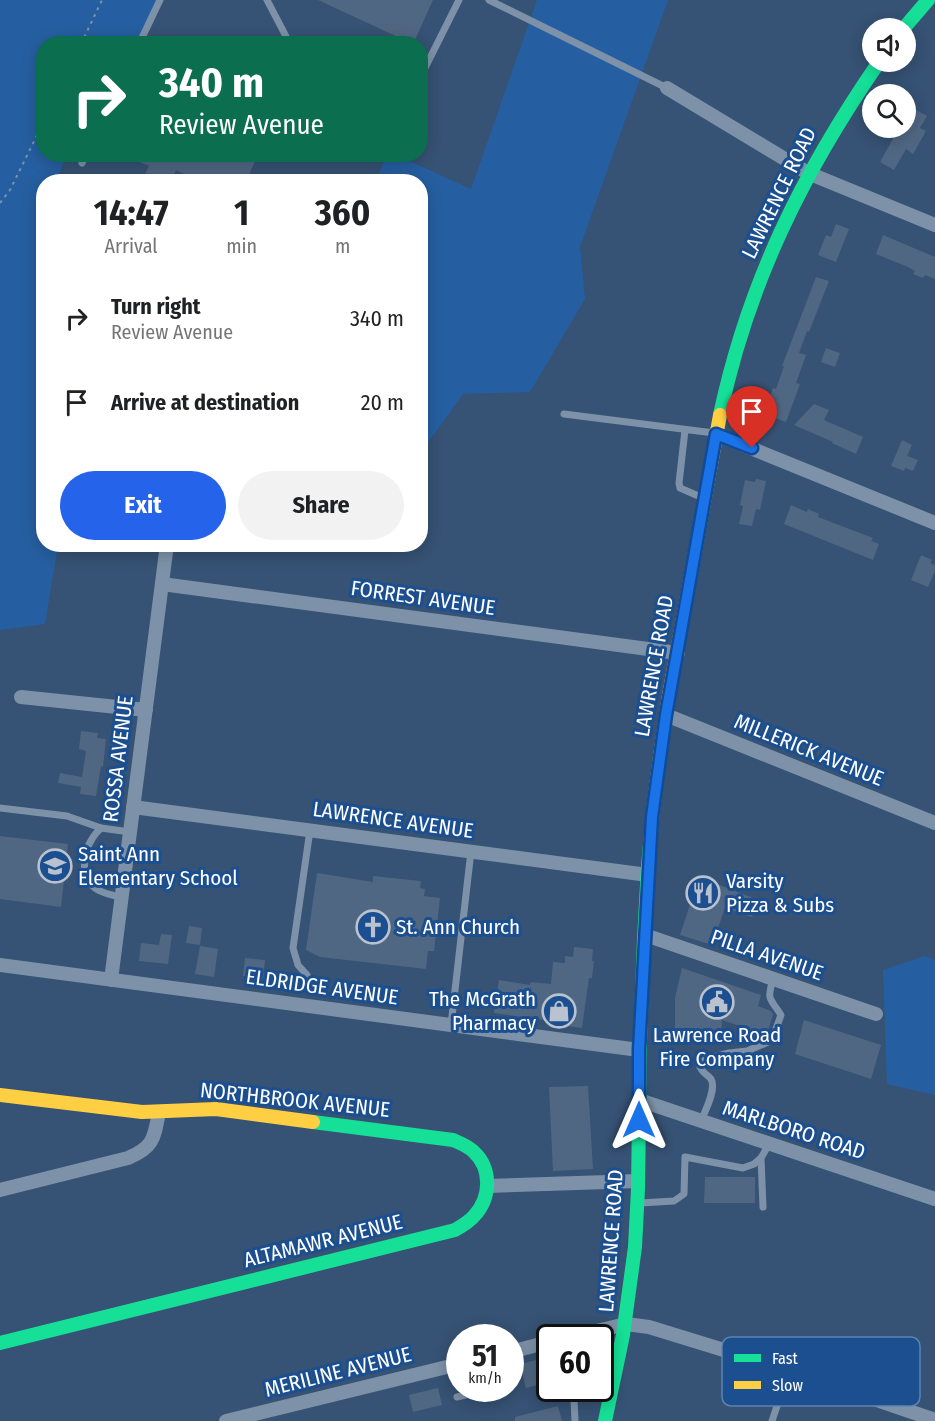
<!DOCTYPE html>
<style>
body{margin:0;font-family:"Fira Sans Condensed",sans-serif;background:#f2f2f2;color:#202124;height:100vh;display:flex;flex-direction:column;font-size:22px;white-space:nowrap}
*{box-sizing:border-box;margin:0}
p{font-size:20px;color:#757577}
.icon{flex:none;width:33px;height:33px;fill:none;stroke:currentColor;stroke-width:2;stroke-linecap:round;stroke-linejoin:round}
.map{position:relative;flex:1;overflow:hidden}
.panel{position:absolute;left:36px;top:174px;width:392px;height:378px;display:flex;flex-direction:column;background:#fff;border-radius:24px;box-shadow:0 3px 15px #0003}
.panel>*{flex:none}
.banner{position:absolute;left:36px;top:36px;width:392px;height:126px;border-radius:24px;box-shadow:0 3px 15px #0003;background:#0b6e4f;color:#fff;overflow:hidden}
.tools{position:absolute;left:862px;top:18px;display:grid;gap:12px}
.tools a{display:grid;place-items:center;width:54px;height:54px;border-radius:50%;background:#fff;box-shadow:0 3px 15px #0003;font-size:30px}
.speed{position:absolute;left:446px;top:1324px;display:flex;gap:12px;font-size:30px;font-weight:700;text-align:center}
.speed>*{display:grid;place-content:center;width:78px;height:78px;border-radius:50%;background:#fff;box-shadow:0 3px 15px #0003;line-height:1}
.speed small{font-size:15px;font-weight:400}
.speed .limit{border:3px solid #111;border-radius:9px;background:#fff;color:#111}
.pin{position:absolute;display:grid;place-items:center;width:51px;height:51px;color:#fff;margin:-62px -26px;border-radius:50% 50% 50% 0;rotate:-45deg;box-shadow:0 0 6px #0007}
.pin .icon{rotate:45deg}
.me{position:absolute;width:66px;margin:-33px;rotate:0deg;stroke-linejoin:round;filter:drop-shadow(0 0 4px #0008)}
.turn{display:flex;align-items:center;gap:21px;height:126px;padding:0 24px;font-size:27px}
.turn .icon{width:78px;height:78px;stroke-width:2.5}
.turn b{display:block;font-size:42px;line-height:51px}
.eta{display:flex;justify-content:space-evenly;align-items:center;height:102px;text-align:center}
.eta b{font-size:36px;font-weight:700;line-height:42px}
.primary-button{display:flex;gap:12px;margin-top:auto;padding:12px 24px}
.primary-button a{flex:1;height:69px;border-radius:36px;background:#2563eb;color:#fff;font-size:24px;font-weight:700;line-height:69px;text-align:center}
.primary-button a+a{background:#f2f2f2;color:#202124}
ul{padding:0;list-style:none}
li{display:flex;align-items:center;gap:18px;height:84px;padding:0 24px}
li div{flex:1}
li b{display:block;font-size:22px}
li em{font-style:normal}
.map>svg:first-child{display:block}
.green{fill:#265fa1}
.building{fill:#506783}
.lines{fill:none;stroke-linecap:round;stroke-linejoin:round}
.path{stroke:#7d92a8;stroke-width:2;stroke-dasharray:3 4.5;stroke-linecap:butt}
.lane{stroke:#7d92a8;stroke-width:7}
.street{stroke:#7d92a8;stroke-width:14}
.fast{stroke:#16e098;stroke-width:14}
.slow{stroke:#ffcf43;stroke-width:14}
.route-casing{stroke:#114b97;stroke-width:15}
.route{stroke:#1a73e8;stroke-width:10}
.labels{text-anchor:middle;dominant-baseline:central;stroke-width:6;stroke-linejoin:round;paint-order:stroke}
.street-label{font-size:21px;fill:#fff;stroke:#1b4f8f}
.poi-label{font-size:21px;fill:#fff;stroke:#1b4f8f;text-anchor:start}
.key{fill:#1b4f8f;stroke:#5f84b1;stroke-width:1.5}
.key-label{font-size:16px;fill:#fff}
</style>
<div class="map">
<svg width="935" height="1421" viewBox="0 0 935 1421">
<rect width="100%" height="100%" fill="#365274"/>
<!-- green -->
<path class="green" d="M0,0h158l-22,43 -92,1v110l22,1 -9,26 -13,1v37l-3,7 3,1v317l14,1 -13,79 -45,6z
M537,0h131l-88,247 5,52 -55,93 -67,2 -43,60v-272h-45l12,-27h9l75,34z
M925,956l10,4v135l-48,-11 -4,-114z"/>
<!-- building -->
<path class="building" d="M318,0h115l-20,44z
M911,107l16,9 -7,12 6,3 -13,23 -7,-5 -12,21 -14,-8 19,-34h7v-12z
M120,154h138l-12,28h-45l-25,-12 -5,12h-30l8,-16z
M836,224l13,5 -13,33 -18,-7 8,-20 5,2z
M883,235l52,22v22l-10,-4 -2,3 -10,-4 2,-3 -7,-4 -32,-13z
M816,277l13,4 -20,51 -2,-1 -8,22 7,2 -10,28 4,1 -14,38 -20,-7 5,-13 -3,-1 5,-13 3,1 8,-23h-2z
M826,348l14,5 -5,14 -14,-5z
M814,404l15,6 -5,10 39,17 -7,17 -24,-11 1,-1 -39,-17z
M902,440l10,5 -5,11 11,4 -5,11 -8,-3 -1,3 -13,-5z
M756,479l10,2 -6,29 -4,-1 -4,17 -13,-2 4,-18 -3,-1 5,-25 10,2z
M791,505l16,7 1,-3 11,5 -1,3 55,21 -2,3 8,3 -6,16 -89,-36z
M921,555l11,5 -2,3 5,2v6l-7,16 -17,-7z
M81,731l17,2 -1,5 9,1 -3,28 -2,-1 -5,30 -16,-2 1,-7 -23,-4 2,-10 22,4 4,-26 -7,-2z
M0,836l68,8 -7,63 -61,-8z
M317,873l56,9v-6l48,5 -1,7 5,1 -1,7 16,2 -6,53h-6l-2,18 -106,-12 -14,-7z
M699,877l59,23 -6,17 -27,-9 -13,37 -32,-10z
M189,926l13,2 -2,17 -14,-2z
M161,934l11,1 -4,29 -29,-3 2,-18 18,2z
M200,946l18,3 -4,28 -19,-3z
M574,947l19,2 -1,12h2l-2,17h-3l-7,50 -23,-3v-3l-65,-9 5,-33 31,5 1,-3 20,2 2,-22 12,1v-7l8,1z
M245,958l20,2 -2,18 -20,-2z
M682,968l79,27 -3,11 13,5 2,3 -6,21 -45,-15 -1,21 -46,-1v-42z
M804,1020l77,25 -10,34 -76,-25z
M588,1086l5,83 -40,2 -4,-84z
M705,1177h50v26h-51z
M549,1357v25l-23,6 -6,-24z
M438,1388l4,17 -29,7 -4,-17z
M558,1406l4,15h-47v-4z"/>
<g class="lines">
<!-- path -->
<path class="path" d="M81,44l21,-44
M0,203l10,-13 34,-69"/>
<!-- lane -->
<path class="lane" d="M267,0l23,44
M489,0l178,88
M139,44l21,-44
M420,78l39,-78
M82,163l4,-9
M564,414l150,19
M685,430l-6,53 1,5 23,10
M0,808l67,8 34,12 29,4
M101,828c-3,3 -7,7 -9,11 -10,15 -12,41 6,51 7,4 16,5 23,8
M307,975l-9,-10 -5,-17 17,-118
M451,1025l20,-174
M701,1121c4,-10 16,-32 10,-42 -5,-6 -10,-6 -12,-15l7,-5 23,-6 18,-2 21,-9 5,-5 8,-22c-12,-19 -14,-13 -8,-37
M761,1158l2,49
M640,1203l34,-2 10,-7 1,-37 58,11 11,-4 7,-6 8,-14
M600,1356l17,2
M457,1397l32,-8
M575,1421l-1,-21 8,-11
M772,1421l17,-51"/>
<!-- street -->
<path class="street" d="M667,88l141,85 127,52
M716,434l219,89
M162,584l516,69
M21,697l125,13
M666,715l269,108
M133,807l515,68
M645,935l231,79
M0,965l639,85
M111,980l56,-436
M639,1100l296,99
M488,1186l150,-5
M0,1190l128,-32c26,-11 26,-20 31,-46
M567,1338l59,-14 23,3 140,43 146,50
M510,1352l39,-10
M226,1421l233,-57"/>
<!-- fast -->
<path class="fast" d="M904,28l24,-28
M720,415c28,-132 83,-243 159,-353
M0,1343l455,-113c7,-4 14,-8 19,-14 17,-18 18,-47 0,-64 -6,-6 -14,-9 -21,-12l-140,-18
M605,1421l18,-86 12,-88 3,-58 2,-146 4,-103 4,-74 5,-56"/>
<!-- slow -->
<path class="slow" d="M653,810l7,-54 9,-61 51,-280
M0,1095l142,17 74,-3 97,13"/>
</g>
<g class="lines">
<!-- route casing -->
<g class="route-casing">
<path id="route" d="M639,1120v-70l13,-233 14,-102 50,-281 36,14"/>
</g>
<!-- route -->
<use href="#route" class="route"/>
</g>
<!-- icons -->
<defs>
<g id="school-ring" transform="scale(1.725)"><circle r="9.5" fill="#1b4f8f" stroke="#b9c2ce" stroke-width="1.5"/><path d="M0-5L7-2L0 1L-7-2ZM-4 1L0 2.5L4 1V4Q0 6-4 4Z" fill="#b9c2ce"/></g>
<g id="restaurant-ring" transform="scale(1.725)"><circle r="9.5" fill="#1b4f8f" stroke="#b9c2ce" stroke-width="1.5"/><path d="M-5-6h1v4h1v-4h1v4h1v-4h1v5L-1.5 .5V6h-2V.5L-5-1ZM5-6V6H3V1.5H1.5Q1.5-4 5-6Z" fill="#b9c2ce"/></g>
<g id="church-ring" transform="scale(1.725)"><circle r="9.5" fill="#1b4f8f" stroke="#b9c2ce" stroke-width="1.5"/><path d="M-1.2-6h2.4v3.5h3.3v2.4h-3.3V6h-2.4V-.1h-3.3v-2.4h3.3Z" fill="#b9c2ce"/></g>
<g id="civic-ring" transform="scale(1.725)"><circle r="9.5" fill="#1b4f8f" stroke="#b9c2ce" stroke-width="1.5"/><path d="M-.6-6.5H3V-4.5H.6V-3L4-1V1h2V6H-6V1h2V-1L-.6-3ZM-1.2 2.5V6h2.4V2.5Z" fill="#b9c2ce"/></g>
<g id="shop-ring" transform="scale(1.725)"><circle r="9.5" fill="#1b4f8f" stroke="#b9c2ce" stroke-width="1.5"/><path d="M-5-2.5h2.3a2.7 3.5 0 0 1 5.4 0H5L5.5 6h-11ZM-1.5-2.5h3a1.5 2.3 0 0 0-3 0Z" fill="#b9c2ce"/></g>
</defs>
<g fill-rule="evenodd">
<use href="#school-ring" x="55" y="866"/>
<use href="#restaurant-ring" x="703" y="893"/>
<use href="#church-ring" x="373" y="927"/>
<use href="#civic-ring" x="717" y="1002"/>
<use href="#shop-ring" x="559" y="1011"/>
</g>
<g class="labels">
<!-- street labels -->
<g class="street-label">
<text transform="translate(779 193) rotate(-64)">LAWRENCE ROAD</text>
<text transform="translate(423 598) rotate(8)">FORREST AVENUE</text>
<text transform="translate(654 666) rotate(-80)">LAWRENCE ROAD</text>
<text transform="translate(809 750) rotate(22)">MILLERICK AVENUE</text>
<text transform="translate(118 759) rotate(-83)">ROSSA AVENUE</text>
<text transform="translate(393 820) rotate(8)">LAWRENCE AVENUE</text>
<text transform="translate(767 955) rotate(19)">PILLA AVENUE</text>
<text transform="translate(322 987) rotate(8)">ELDRIDGE AVENUE</text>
<text transform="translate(295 1100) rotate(6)">NORTHBROOK AVENUE</text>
<text transform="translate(794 1130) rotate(18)">MARLBORO ROAD</text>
<text transform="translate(323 1241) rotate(-14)">ALTAMAWR AVENUE</text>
<text transform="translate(611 1241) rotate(-86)">LAWRENCE ROAD</text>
<text transform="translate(338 1372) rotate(-14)">MERILINE AVENUE</text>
</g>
<!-- poi labels -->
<g class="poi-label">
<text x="78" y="854">Saint Ann<tspan x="78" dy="24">Elementary School</tspan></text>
<text x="726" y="881">Varsity<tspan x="726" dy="24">Pizza &amp; Subs</tspan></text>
<text x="396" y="927">St. Ann Church</text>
<text x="536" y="999" text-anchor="end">The McGrath<tspan x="536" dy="24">Pharmacy</tspan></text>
<text x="717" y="1035" text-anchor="middle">Lawrence Road<tspan x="717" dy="24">Fire Company</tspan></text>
</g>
</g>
<!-- legend -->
<rect x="722" y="1337" width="198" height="69" rx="9" class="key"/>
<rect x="734" y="1354" width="27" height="8" fill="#16e098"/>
<rect x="734" y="1381" width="27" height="8" fill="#ffcf43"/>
<g class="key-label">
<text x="772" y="1364">Fast</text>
<text x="772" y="1391">Slow</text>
</g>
</svg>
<div class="tools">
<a><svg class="icon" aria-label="sound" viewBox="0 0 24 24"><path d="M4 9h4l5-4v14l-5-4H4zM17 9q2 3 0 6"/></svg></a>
<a><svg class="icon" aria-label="search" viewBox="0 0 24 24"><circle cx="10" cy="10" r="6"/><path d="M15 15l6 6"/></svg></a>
</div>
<div class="speed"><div>51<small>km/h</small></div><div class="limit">60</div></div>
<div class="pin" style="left:752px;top:448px;background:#d93025"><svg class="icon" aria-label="arrive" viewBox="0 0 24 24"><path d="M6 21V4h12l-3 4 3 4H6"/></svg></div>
<svg class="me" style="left:639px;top:1120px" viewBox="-20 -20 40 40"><path d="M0-17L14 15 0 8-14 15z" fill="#1a73e8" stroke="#fff" stroke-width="4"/></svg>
<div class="banner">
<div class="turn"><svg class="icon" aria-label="right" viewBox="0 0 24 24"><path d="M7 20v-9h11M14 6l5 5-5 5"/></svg><div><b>340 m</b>Review Avenue</div></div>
</div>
<section class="panel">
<div class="eta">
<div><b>14:47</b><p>Arrival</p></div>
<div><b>1</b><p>min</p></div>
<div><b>360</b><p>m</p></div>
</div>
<ul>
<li><svg class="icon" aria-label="right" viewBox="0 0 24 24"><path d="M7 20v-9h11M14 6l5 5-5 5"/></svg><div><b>Turn right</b><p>Review Avenue</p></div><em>340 m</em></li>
<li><svg class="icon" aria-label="arrive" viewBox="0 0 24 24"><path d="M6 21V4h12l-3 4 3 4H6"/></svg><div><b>Arrive at destination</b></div><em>20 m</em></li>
</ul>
<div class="primary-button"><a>Exit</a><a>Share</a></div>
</section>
</div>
